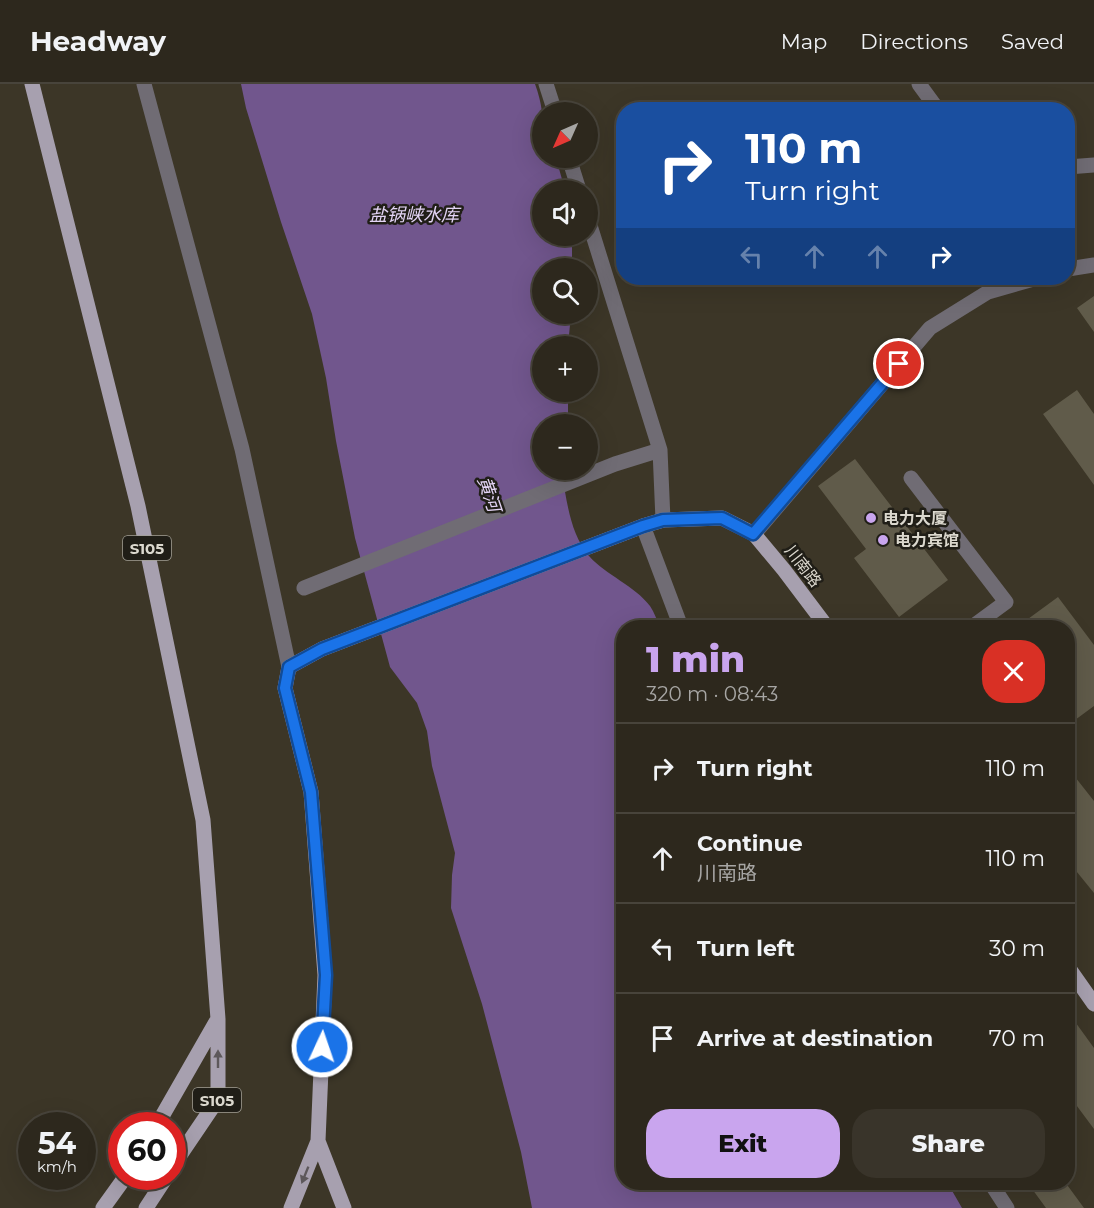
<!DOCTYPE html>
<meta charset="utf-8">
<style>
body{margin:0;font-family:Montserrat,"Noto Sans SC",sans-serif;background:#39342a;color:#f1f3f6;height:100vh;display:flex;flex-direction:column;font-size:22px;white-space:nowrap}
*{box-sizing:border-box;margin:0}
p{font-size:20px;color:#a7a6a4}
.icon{flex:none;width:33px;height:33px;fill:none;stroke:currentColor;stroke-width:2;stroke-linecap:round;stroke-linejoin:round}
.map{position:relative;flex:1;overflow:hidden}
.sheet{position:absolute;left:616px;top:536px;width:459px;height:570px;display:flex;flex-direction:column;background:#2d281d;border-radius:24px;box-shadow:0 6px 24px #0002,0 0 0 2px #48443b}
.sheet>*{flex:none}
.banner{position:absolute;left:616px;top:18px;width:459px;height:183px;border-radius:24px;box-shadow:0 6px 24px #0002,0 0 0 2px #48443b;background:#1a4fa0;color:#fff;overflow:hidden}
.needle{width:39px;rotate:225deg}
.tools{position:absolute;left:532px;top:18px;display:grid;gap:12px}
.tools a{display:grid;place-items:center;width:66px;height:66px;border-radius:50%;background:#2d281d;box-shadow:0 6px 24px #0002,0 0 0 2px #48443b;font-size:30px}
.speed{position:absolute;left:18px;top:1028px;display:flex;gap:12px;font-size:30px;font-weight:700;text-align:center}
.speed>*{display:grid;place-content:center;width:78px;height:78px;border-radius:50%;background:#2d281d;box-shadow:0 6px 24px #0002,0 0 0 2px #48443b;line-height:1}
.speed small{font-size:15px;font-weight:400}
.speed .limit{border:9px solid #d22;background:#fff;color:#111}
.pin{position:absolute;display:grid;place-items:center;width:51px;height:51px;color:#fff;margin:-26px;border:3px solid #fff;border-radius:50%;box-shadow:0 2px 6px #0007}
.me{position:absolute;width:66px;margin:-33px;rotate:3deg;stroke-linejoin:round;filter:drop-shadow(0 0 4px #0008)}
.turn{display:flex;align-items:center;gap:21px;height:126px;padding:0 30px;font-size:27px}
.turn .icon{width:78px;height:78px;stroke-width:2.5}
.turn b{display:block;font-size:42px;line-height:51px}
.lanes{display:flex;align-items:center;height:57px;padding:0 30px;background:#0003;justify-content:center;gap:30px;direction:ltr}
.lanes .off{opacity:.35}
.round{display:grid;place-items:center;flex:none;width:63px;height:63px;border-radius:24px;background:#39342a}
.headline{display:flex;align-items:center;justify-content:space-between;height:102px;padding:0 30px}
h1{font-size:36px;font-weight:800;line-height:45px;color:#c9a5ee}
.primary-button{display:flex;gap:12px;margin-top:auto;padding:12px 30px}
.primary-button a{flex:1;height:69px;border-radius:24px;background:#c9a5ee;color:#111;font-size:24px;font-weight:800;line-height:69px;text-align:center}
.primary-button a+a{background:#39342a;color:#f1f3f6}
ul{padding:0;list-style:none}
li{display:flex;align-items:center;gap:18px;height:90px;padding:0 30px;border-top:2px solid #48443b}
li div{flex:1}
li b{display:block;font-size:22px}
li em{font-style:normal}
header{display:flex;align-items:center;gap:36px;box-sizing:border-box;height:84px;padding:0 30px;background:#2d281d;border-bottom:2px solid #48443b}
header strong{font-size:28px}
nav{display:flex;gap:33px;margin-inline-start:auto;font-size:21px}
.map>svg:first-child{display:block}
.water{fill:#71568d}
.building{fill:#605b4a}
.lines{fill:none;stroke-linecap:round;stroke-linejoin:round}
.minor{stroke:#706c74;stroke-width:15}
.major{stroke:#a7a0af;stroke-width:15}
.oneway{fill:#5d585b}
.route-casing{stroke:#114b97;stroke-width:15}
.route{stroke:#1a73e8;stroke-width:10}
.poi-dot{fill:#c9a5ee;stroke:#201e17;stroke-width:2}
.labels{text-anchor:middle;dominant-baseline:central;stroke-width:5;stroke-linejoin:round;paint-order:stroke}
.shield{fill:#201e17;stroke:#a3a097;stroke-width:1.5}
.shield-label{font-size:15px;font-weight:bold;fill:#dbd8ce}
.poi-label{font-size:16px;font-weight:bold;fill:#dbd8ce;stroke:#201e17;text-anchor:start}
.street-label{font-size:16px;fill:#dbd8ce;stroke:#201e17}
.water-label{font-size:18px;font-style:italic;fill:#e3d4f5;stroke:#201e17}
</style>
<header>
<strong>Headway</strong>
<nav><a>Map</a><a>Directions</a><a>Saved</a></nav>
</header>
<div class="map">
<svg width="1094" height="1124" viewBox="0 0 1094 1124">
<rect width="100%" height="100%" fill="#3c3627"/>
<!-- water -->
<path class="water" d="M241,0h294c10,27 8,44 8,74h13l9,32h-22v46h29v32h-29v46h28l-3,32h-25v46h25v32h-25v46h18c6,29 8,62 28,86 18,20 45,29 61,50 4,6 7,14 10,21h-36v555h323l15,26h-430l-11,-56 -39,-148 -31,-96 1,-33 3,-22 -23,-87 -5,-35 -10,-28 -27,-36 -35,-129 -19,-97 -10,-63 -14,-64 -31,-92 -35,-114z"/>
<!-- building -->
<path class="building" d="M1094,212v36l-17,-24z
M1077,306l17,24v71l-51,-71z
M855,375l93,121 -49,37 -45,-59 12,-9 -48,-63z
M1058,513l36,48v61l-19,14 -7,-10v-83h-51z
M1068,684l26,33v92l-26,-32v-11l7,-5 -7,-9z
M1068,928l26,36v81l-26,-35z
M1027,1098h38l19,26h-38z"/>
<g class="lines">
<!-- minor -->
<path class="minor" d="M144,0l98,365 47,218
M546,0l9,28
M919,0l19,26
M569,74l10,32
M1068,83l26,-2
M588,135l72,231 3,70
M1068,185l26,-4
M911,394l95,124 -34,25
M643,442l38,101
M754,450l176,-206 58,-36 49,-14
M304,504l311,-124 45,-14
M990,1098l17,26"/>
<!-- major -->
<path class="major" d="M32,0l106,422 65,314 15,199v80l-46,68
M1068,883l26,37
M157,1041l59,-103
M318,1057l26,67
M103,1124l23,-32
M146,1124l21,-32
M291,1124l27,-67 7,-166 -14,-183 -26,-104 4,-21 33,-18 321,-123 20,-6 59,-2 32,16 30,36 43,57"/>
</g>
<!-- one-way arrows -->
<defs><path id="oneway-solid" d="M-6-.8H1V-3.2L6.5 0L1 3.2V.8H-6Z" transform="scale(1.5)"/></defs>
<g class="oneway">
<use href="#oneway-solid" transform="translate(218 975) rotate(-90)"/>
<use href="#oneway-solid" transform="translate(305 1091) rotate(112)"/>
</g>
<g class="lines">
<!-- route casing -->
<g class="route-casing">
<path id="route" d="M322,963l4,-72 -15,-183 -26,-104 4,-21 33,-18 321,-123 20,-6 59,-2 31,16 146,-170"/>
</g>
<!-- route -->
<use href="#route" class="route"/>
</g>
<!-- markers -->
<g class="poi-dot">
<circle cx="871" cy="434" r="6"/>
<circle cx="883" cy="456" r="6"/>
</g>
<g class="labels">
<!-- shield labels -->
<g class="shield">
<rect x="123" y="452" width="48" height="24" rx="4.5"/>
<rect x="193" y="1004" width="48" height="24" rx="4.5"/>
</g>
<g class="shield-label">
<text x="147" y="464">S105</text>
<text x="217" y="1016">S105</text>
</g>
<!-- poi labels -->
<g class="poi-label">
<text x="883" y="434">电力大厦</text>
<text x="895" y="456">电力宾馆</text>
</g>
<!-- street labels -->
<g class="street-label">
<text transform="translate(803 482) rotate(52)">川南路</text>
</g>
<!-- water labels -->
<g class="water-label">
<text x="414" y="131">盐锅峡水库</text>
<text transform="translate(489 410) rotate(71)">黄河</text>
</g>
</g>
</svg>
<div class="tools">
<a><svg class="needle" viewBox="-14 -14 28 28"><path d="M0-13l5 13h-10z" fill="#e53935"/><path d="M0 13l5-13h-10z" fill="#a7a6a4"/></svg></a>
<a><svg class="icon" aria-label="sound" viewBox="0 0 24 24"><path d="M4 9h4l5-4v14l-5-4H4zM17 9q2 3 0 6"/></svg></a>
<a><svg class="icon" aria-label="search" viewBox="0 0 24 24"><circle cx="10" cy="10" r="6"/><path d="M15 15l6 6"/></svg></a>
<a>+</a>
<a>−</a>
</div>
<div class="speed"><div>54<small>km/h</small></div><div class="limit">60</div></div>
<div class="pin" style="left:899px;top:280px;background:#d93025"><svg class="icon" aria-label="arrive" viewBox="0 0 24 24"><path d="M6 21V4h12l-3 4 3 4H6"/></svg></div>
<svg class="me" style="left:322px;top:963px" viewBox="-20 -20 40 40"><circle r="17" fill="#1a73e8" stroke="#fff" stroke-width="3"/><path d="M0-11L8 9 0 5-8 9z" fill="#fff"/></svg>
<div class="banner">
<div class="turn"><svg class="icon" aria-label="right" viewBox="0 0 24 24"><path d="M7 20v-9h11M14 6l5 5-5 5"/></svg><div><b>110 m</b>Turn right</div></div>
<div class="lanes"><svg class="icon off" aria-label="left" viewBox="0 0 24 24"><path d="M17 20v-9H6M10 6l-5 5 5 5"/></svg><svg class="icon off" aria-label="ahead" viewBox="0 0 24 24"><path d="M12 20V5M6 11l6-6 6 6"/></svg><svg class="icon off" aria-label="ahead" viewBox="0 0 24 24"><path d="M12 20V5M6 11l6-6 6 6"/></svg><svg class="icon" aria-label="right" viewBox="0 0 24 24"><path d="M7 20v-9h11M14 6l5 5-5 5"/></svg></div>
</div>
<section class="sheet">
<div class="headline"><div><h1>1 min</h1><p>320 m · 08:43</p></div><a class="round" style="background:#d93025;color:#fff"><svg class="icon" aria-label="close" viewBox="0 0 24 24"><path d="M6 6l12 12M18 6L6 18"/></svg></a></div>
<ul>
<li><svg class="icon" aria-label="right" viewBox="0 0 24 24"><path d="M7 20v-9h11M14 6l5 5-5 5"/></svg><div><b>Turn right</b></div><em>110 m</em></li>
<li><svg class="icon" aria-label="ahead" viewBox="0 0 24 24"><path d="M12 20V5M6 11l6-6 6 6"/></svg><div><b>Continue</b><p>川南路</p></div><em>110 m</em></li>
<li><svg class="icon" aria-label="left" viewBox="0 0 24 24"><path d="M17 20v-9H6M10 6l-5 5 5 5"/></svg><div><b>Turn left</b></div><em>30 m</em></li>
<li><svg class="icon" aria-label="arrive" viewBox="0 0 24 24"><path d="M6 21V4h12l-3 4 3 4H6"/></svg><div><b>Arrive at destination</b></div><em>70 m</em></li>
</ul>
<div class="primary-button"><a>Exit</a><a>Share</a></div>
</section>
</div>
